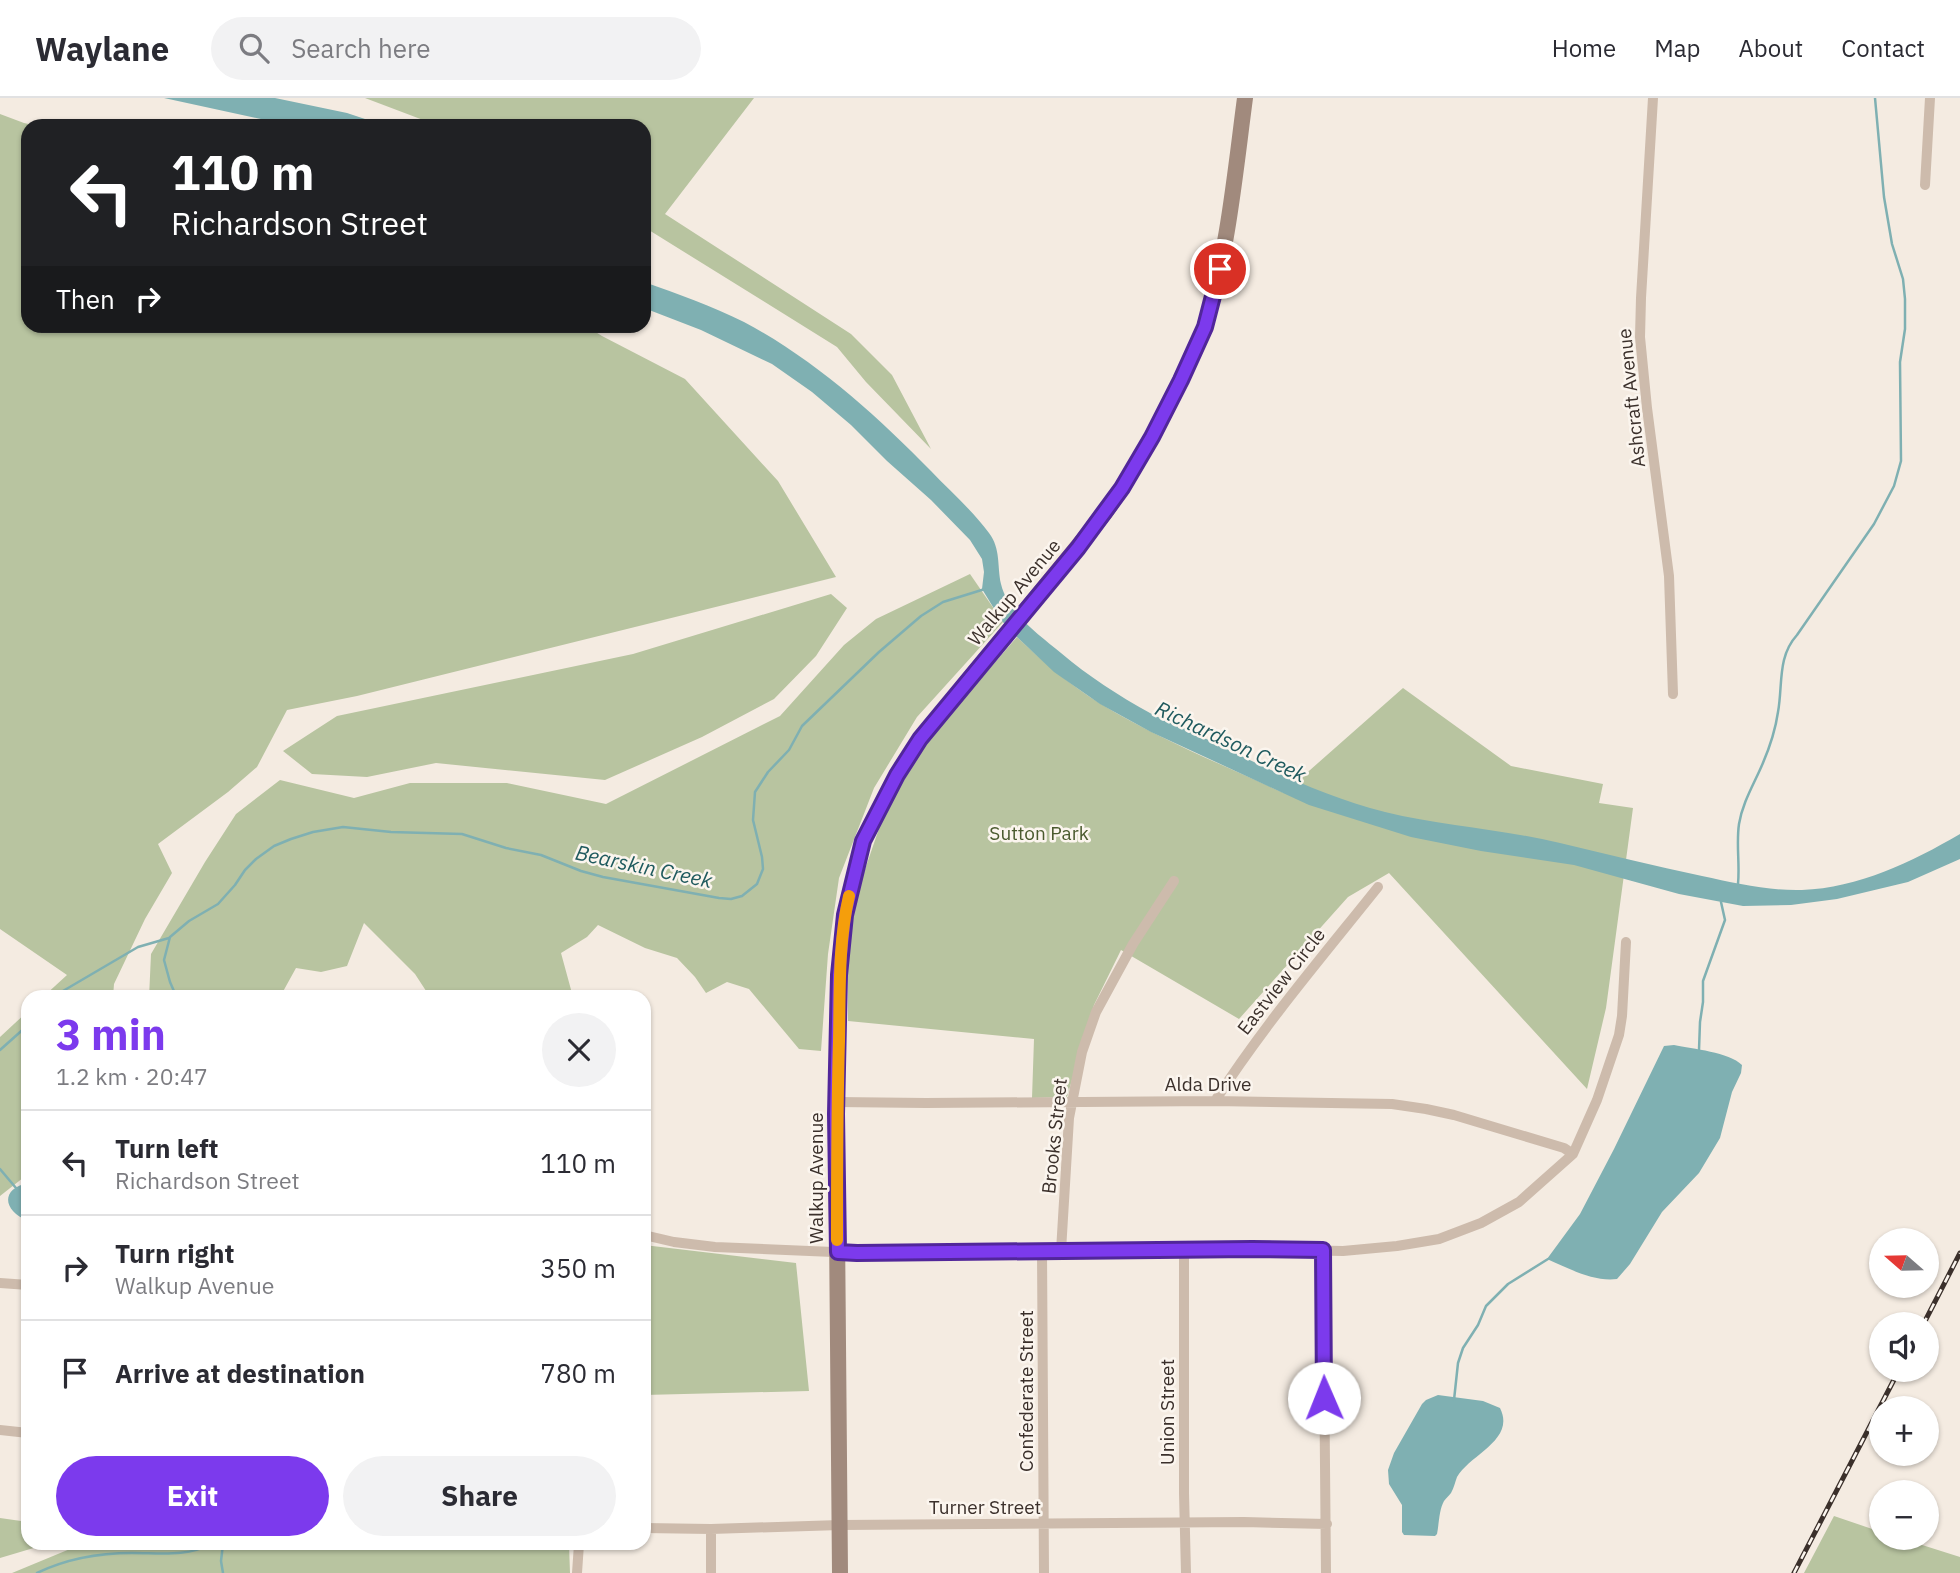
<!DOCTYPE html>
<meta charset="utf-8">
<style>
body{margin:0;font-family:"IBM Plex Sans",sans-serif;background:#f2f2f3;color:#2b2b33;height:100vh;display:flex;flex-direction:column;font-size:26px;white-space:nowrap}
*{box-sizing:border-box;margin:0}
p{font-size:23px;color:#7c7c81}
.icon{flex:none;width:38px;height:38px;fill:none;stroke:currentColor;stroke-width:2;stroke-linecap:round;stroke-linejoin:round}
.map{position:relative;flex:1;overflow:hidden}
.drawer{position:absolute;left:21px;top:892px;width:630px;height:560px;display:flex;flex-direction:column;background:#fff;border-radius:21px;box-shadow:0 2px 5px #0004}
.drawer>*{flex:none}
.top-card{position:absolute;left:21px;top:21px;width:630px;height:214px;border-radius:21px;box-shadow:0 2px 5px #0004;background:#202124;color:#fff;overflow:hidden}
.needle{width:46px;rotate:290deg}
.buttons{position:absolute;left:1869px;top:1130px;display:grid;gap:14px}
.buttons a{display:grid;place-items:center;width:70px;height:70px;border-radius:50%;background:#fff;box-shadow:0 2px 5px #0004;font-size:35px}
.pin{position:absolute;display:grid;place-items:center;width:60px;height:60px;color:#fff;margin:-30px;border:4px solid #fff;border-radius:50%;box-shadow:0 2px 7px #0007}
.me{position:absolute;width:77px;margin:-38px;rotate:359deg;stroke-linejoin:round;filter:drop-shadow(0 0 5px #0008)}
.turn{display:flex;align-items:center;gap:24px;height:147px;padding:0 35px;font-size:32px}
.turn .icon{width:91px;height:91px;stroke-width:2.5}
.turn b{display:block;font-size:49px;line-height:60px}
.then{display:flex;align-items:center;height:66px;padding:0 35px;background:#0003;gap:14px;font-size:26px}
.round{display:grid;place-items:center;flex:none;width:74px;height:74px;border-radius:37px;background:#f2f2f3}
.head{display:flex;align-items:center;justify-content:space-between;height:119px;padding:0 35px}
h1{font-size:42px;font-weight:700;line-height:52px;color:#7c3aed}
.action{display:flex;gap:14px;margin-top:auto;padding:14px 35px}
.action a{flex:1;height:80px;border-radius:42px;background:#7c3aed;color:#fff;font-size:28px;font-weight:700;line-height:80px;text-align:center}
.action a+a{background:#f2f2f3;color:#2b2b33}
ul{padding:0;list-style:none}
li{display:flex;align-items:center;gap:21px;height:105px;padding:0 35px;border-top:2px solid #e1e1e2}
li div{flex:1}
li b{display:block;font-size:26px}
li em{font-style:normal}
header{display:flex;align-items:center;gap:42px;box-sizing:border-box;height:98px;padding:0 35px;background:#fff;border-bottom:2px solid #e1e1e2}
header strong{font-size:33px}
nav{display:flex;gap:38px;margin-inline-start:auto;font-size:24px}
.search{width:490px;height:63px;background:#f2f2f3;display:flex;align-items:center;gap:18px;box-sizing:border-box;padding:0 24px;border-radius:38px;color:#7c7c81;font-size:26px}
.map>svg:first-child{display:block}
.green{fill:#b8c4a0}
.water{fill:#7fb0b2}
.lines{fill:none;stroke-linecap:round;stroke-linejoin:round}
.stream{stroke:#7fb0b2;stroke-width:2.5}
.street{stroke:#cdbbac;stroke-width:10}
.secondary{stroke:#a18a7d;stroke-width:16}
.rail-casing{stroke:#3b302b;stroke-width:5}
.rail{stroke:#fbf5ee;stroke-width:2.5;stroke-dasharray:8;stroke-linecap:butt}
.route-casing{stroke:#51269a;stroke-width:18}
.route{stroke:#7c3aed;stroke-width:12}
.slow{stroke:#f59e0b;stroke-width:12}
.labels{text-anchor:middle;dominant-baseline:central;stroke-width:5;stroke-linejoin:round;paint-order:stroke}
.street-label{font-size:19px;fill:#3b302b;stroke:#fbf5ee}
.park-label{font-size:19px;fill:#4a5a2e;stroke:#fbf5ee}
.water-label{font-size:21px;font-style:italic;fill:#1f5a5e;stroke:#fbf5ee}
</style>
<header>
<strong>Waylane</strong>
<div class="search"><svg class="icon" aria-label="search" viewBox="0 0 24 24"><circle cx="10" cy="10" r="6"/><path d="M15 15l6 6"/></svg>Search here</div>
<nav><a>Home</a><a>Map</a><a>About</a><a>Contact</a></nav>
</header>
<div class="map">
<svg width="1960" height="1475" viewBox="0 0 1960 1475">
<rect width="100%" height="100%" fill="#f4ebe1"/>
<!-- green -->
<path class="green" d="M365,0h389l-89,116 186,120 41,41 39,74 -65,-67 -29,-35 -193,-120v-101h-205z
M0,16l24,9 14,3h-10v200h558l16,10 83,43 93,102 58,96 -479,119 -70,14 -30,57 -29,25 -70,52 14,29 -27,46 -31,65 -1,13h-70l24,-22 -67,-46z
M970,476l33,48 -86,95 -43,71 -35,90 -11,76 -7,97 -22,-2 -50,-60 -22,-7 -21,11 -11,-16 -18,-19 -32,-10 -47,-23 -11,12 -26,16 12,44h-143l-15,-23 -51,-51 -17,43 -26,6 -25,-4 -16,29 -131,1 2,-44 54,-92 31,-48 44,-34 74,18 56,-15h97l99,21 174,-88 64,-71 32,-26z
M831,496l16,14 -31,48 -42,43 -72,38 -97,43 -169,-17 -69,14 -55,-3 -29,-23 54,-35 296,-62z
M1017,539c26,25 53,48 84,67 58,35 122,61 183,89l119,-105 108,78 92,18 -4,19 34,5 -27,200 -19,81 -198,-216 -41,24 -109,122 -118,-69 -27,55 -27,92 -35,1 2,-59 -186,-18v-81l13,-59 23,-67 38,-65 42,-51z
M28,913v163l-28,22v-159z
M644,1147l152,18 13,128 -165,4z
M1834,1418l47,16v6h19l60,19v16h-156z
M0,1420l28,4v22h19l-47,14z
M82,1446h487l1,29h-558z"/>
<!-- water -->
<path class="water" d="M164,0h111l72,15 39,13h-93z
M644,184c34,12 68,24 100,40 71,38 131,92 187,149 19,20 41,39 58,62 12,16 8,33 12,51 7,29 38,51 60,69 27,23 58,43 89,60 12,7 24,10 36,16 64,31 128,65 199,83 57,14 117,17 175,31 47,11 95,23 142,33 33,7 66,15 100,14 56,-2 110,-28 158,-56v25l-52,23 -71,17 -46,6 -48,1 -64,-12 -105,-29 -93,-14 -70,-14 -102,-32 -158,-73 -51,-28 -46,-32 -37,-35 -16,-17 -19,-31 2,-17 -2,-13 -12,-19 -39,-40 -44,-39 -36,-36 -39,-33 -40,-28 -71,-34 -57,-22z
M1674,947c19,4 55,7 68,20l-1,8 -9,19 -12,46 -21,35 -37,39 -32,52 -13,15c-24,3 -49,-11 -70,-20l33,-45 34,-65 50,-103z
M28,1085v38c-25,-10 -28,-32 0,-38z
M1438,1297l45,6 17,7c16,32 -30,46 -43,69 -2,5 -3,11 -6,16 -2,3 -5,5 -7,8 -5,9 -5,23 -7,33l-2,2 -31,-1 -2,-3v-27l-13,-21 -1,-14 6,-17 28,-49 4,-4z"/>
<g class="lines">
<!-- stream -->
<path class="stream" d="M1738,786c2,-20 -2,-40 1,-60 3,-18 11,-33 19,-50 9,-19 17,-41 20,-62 5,-27 -1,-55 19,-77l77,-111 20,-38 7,-25 -1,-99 5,-33v-30l-2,-20 -11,-35 -8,-47 -9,-99
M51,900l87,-51 31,-9
M177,900l-7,-16 -6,-22 6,-23 19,-16 29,-17 17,-19 10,-15 11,-11 18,-13 17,-7 22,-7 30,-5 48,5 71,2 44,14 35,7 40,16 22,6 116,21 12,1 11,-3 15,-12 6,-15 -1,-12 -9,-37 2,-28 13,-20 21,-22 13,-24 77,-74 42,-36 22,-14 42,-13
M0,952l28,-25
M1699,952l1,-28 3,-20v-21l22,-61 -4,-18
M0,1071l16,19
M1454,1302l4,-37 5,-15 15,-23 8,-19 22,-22 40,-25
M223,1446l-2,17 2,12
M37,1475c29,-14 63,-20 95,-20 29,0 54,4 80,-9"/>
<!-- street -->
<path class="street" d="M1653,0l-12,200 -1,39 7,71 22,168 4,118
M1925,87l5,-87
M1215,1003c49,-76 107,-144 163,-214
M837,1004l89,1 289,-2 177,3 34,5 28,6 110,33 9,6
M644,1137l30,7 41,5 142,6 395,-4 91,2 54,-5 42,-7 42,-16 38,-21 54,-48 24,-54 22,-65 3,-19 4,-74
M1184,1152v243l2,80
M1323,1152l3,323
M1042,1153l2,322
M1061,1153l8,-133 13,-66 14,-40 37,-68 41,-63
M0,1185l28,2
M0,1332l28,3
M644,1430l67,1 129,-4 404,-3 83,2
M711,1431v44
M577,1475l2,-29"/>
<!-- secondary -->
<path class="secondary" d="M840,1475l-4,-459 3,-140 6,-59 18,-74 34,-66 23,-36 185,-226c31,-45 58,-94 81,-144 6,-15 15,-29 19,-44 23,-73 30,-152 40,-227"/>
<!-- rail casing -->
<g class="rail-casing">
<path id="rail" d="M1923,1227l37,-72
M1794,1475l105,-203"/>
</g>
<!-- rail -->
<use href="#rail" class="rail"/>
</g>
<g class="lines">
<!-- route casing -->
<g class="route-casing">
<path id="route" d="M1220,171l-15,58 -24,53 -29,57 -30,51 -44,60 -158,191 -23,36 -34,66 -18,74 -6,60 -3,139 2,138 19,1 395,-4 71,1 1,148"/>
</g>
<!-- route -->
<use href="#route" class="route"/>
<!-- slow -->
<path class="slow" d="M837,1142c0,-66 0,-133 2,-199 1,-49 -1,-97 10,-145"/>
</g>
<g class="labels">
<!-- street labels -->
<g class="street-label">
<text transform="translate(1631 300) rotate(-96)">Ashcraft Avenue</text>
<text transform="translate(1014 494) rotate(-50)">Walkup Avenue</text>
<text transform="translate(1281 883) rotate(-52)">Eastview Circle</text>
<text x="1208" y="986">Alda Drive</text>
<text transform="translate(1054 1038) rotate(-84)">Brooks Street</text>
<text transform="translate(816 1080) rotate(-90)">Walkup Avenue</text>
<text transform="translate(1026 1293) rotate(-90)">Confederate Street</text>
<text transform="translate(1167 1314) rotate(-90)">Union Street</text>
<text x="985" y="1409">Turner Street</text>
</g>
<!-- park labels -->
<g class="park-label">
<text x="1039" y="735">Sutton Park</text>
</g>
<!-- water labels -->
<g class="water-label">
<text transform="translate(1231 643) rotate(25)">Richardson Creek</text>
<text transform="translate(644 768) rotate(12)">Bearskin Creek</text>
</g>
</g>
</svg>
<div class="buttons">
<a><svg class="needle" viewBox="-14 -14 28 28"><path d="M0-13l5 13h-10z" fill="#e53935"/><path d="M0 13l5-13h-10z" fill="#7c7c81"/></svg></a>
<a><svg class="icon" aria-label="sound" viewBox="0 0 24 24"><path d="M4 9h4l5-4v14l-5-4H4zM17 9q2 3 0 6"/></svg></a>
<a>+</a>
<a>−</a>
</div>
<div class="pin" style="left:1220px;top:171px;background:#d93025"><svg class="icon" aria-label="arrive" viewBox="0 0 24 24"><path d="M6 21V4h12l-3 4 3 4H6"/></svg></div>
<svg class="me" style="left:1324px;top:1300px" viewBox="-20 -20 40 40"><circle r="19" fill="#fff"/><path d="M0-13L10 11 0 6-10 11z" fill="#7c3aed"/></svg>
<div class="top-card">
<div class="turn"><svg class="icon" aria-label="left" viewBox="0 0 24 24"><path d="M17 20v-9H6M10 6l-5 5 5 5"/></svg><div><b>110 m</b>Richardson Street</div></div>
<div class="then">Then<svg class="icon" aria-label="right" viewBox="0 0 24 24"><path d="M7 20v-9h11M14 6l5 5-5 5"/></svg></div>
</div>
<section class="drawer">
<div class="head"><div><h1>3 min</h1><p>1.2 km · 20:47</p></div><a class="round"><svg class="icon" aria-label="close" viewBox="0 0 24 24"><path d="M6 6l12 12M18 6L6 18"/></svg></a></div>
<ul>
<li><svg class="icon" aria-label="left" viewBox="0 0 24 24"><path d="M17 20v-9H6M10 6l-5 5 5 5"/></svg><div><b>Turn left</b><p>Richardson Street</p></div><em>110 m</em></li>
<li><svg class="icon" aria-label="right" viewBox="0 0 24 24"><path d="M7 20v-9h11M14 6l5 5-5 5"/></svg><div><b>Turn right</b><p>Walkup Avenue</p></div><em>350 m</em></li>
<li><svg class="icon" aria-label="arrive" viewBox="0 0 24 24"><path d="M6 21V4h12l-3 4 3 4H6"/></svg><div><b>Arrive at destination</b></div><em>780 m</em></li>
</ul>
<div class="action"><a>Exit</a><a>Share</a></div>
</section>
</div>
